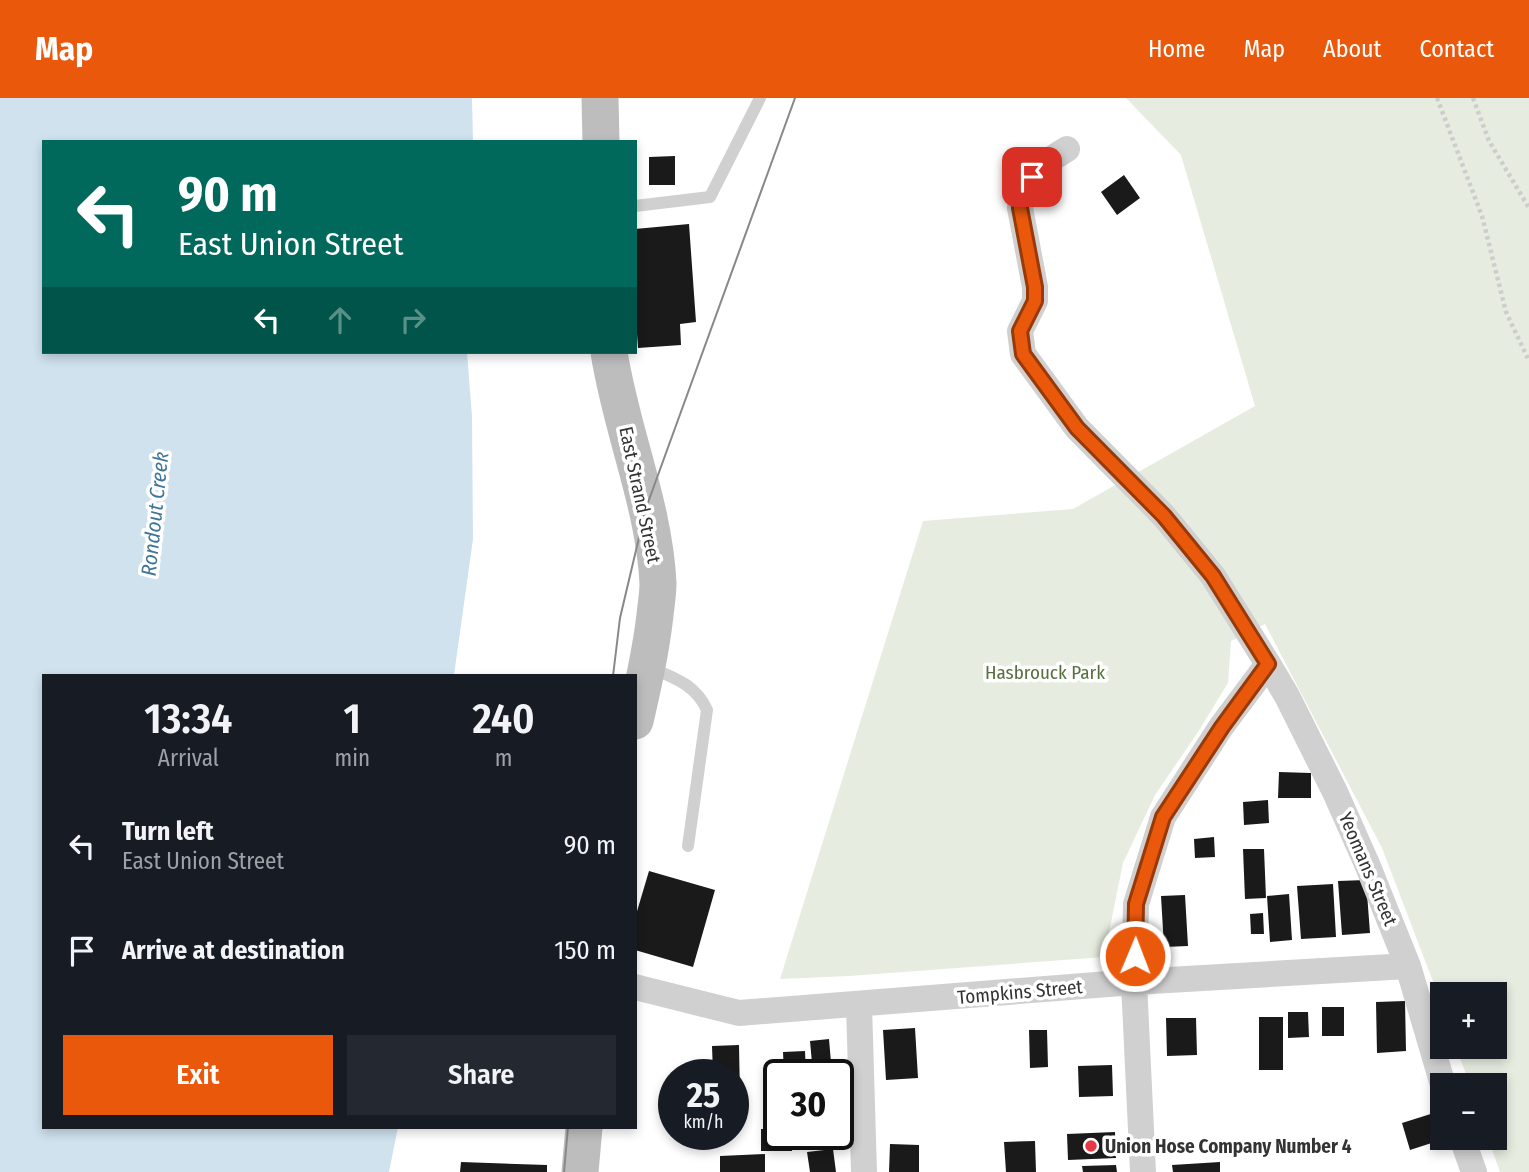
<!DOCTYPE html>
<meta charset="utf-8">
<style>
body{margin:0;font-family:"Fira Sans Condensed",sans-serif;background:#242831;color:#f1f3f6;height:100vh;display:flex;flex-direction:column;font-size:26px;white-space:nowrap}
*{box-sizing:border-box;margin:0}
p{font-size:23px;color:#9ea1a6}
.icon{flex:none;width:38px;height:38px;fill:none;stroke:currentColor;stroke-width:2;stroke-linecap:round;stroke-linejoin:round}
.map{position:relative;flex:1;overflow:hidden}
.drawer{position:absolute;left:42px;top:576px;width:595px;height:455px;display:flex;flex-direction:column;background:#171b24;border-radius:0px;box-shadow:0 4px 10px #0003}
.drawer>*{flex:none}
.hud{position:absolute;left:42px;top:42px;width:595px;height:214px;border-radius:0px;box-shadow:0 4px 10px #0003;background:#00695c;color:#fff;overflow:hidden}
.tools{position:absolute;left:1430px;top:884px;display:grid;gap:14px}
.tools a{display:grid;place-items:center;width:77px;height:77px;border-radius:0px;background:#171b24;box-shadow:0 4px 10px #0003;font-size:35px}
.speed{position:absolute;left:658px;top:961px;display:flex;gap:14px;font-size:35px;font-weight:700;text-align:center}
.speed>*{display:grid;place-content:center;width:91px;height:91px;border-radius:50%;background:#171b24;box-shadow:0 4px 10px #0003;line-height:1}
.speed small{font-size:18px;font-weight:400}
.speed .limit{border:4px solid #111;border-radius:10px;background:#fff;color:#111}
.pin{position:absolute;display:grid;place-items:center;width:60px;height:60px;color:#fff;margin:-30px;border-radius:14px;box-shadow:0 4px 10px #0006}
.me{position:absolute;width:77px;margin:-38px;rotate:1deg;stroke-linejoin:round;filter:drop-shadow(0 0 5px #0008)}
.turn{display:flex;align-items:center;gap:24px;height:147px;padding:0 21px;font-size:32px}
.turn .icon{width:91px;height:91px;stroke-width:2.5}
.turn b{display:block;font-size:49px;line-height:60px}
.lanes{display:flex;align-items:center;height:66px;padding:0 21px;background:#0003;justify-content:center;gap:35px;direction:ltr}
.lanes .off{opacity:.35}
.eta{display:flex;justify-content:space-evenly;align-items:center;height:119px;text-align:center}
.eta b{font-size:42px;font-weight:600;line-height:49px}
.button{display:flex;gap:14px;margin-top:auto;padding:14px 21px}
.button a{flex:1;height:80px;border-radius:0px;background:#ea580c;color:#fff;font-size:28px;font-weight:600;line-height:80px;text-align:center}
.button a+a{background:#242831;color:#f1f3f6}
ul{padding:0;list-style:none}
li{display:flex;align-items:center;gap:21px;height:105px;padding:0 21px}
li div{flex:1}
li b{display:block;font-size:26px}
li em{font-style:normal}
header{display:flex;align-items:center;gap:42px;box-sizing:border-box;height:98px;padding:0 35px;background:#ea580c;color:#fff}
header strong{font-size:33px}
nav{display:flex;gap:38px;margin-inline-start:auto;font-size:24px}
.map>svg:first-child{display:block}
.green{fill:#e6ecdf}
.water{fill:#cfe2ee}
.building{fill:#1a1a1a}
.lines{fill:none;stroke-linecap:round;stroke-linejoin:round}
.path{stroke:#cdcdcd;stroke-width:4.5;stroke-dasharray:3.5 3.5;stroke-linecap:butt}
.lane{stroke:#d0d0d0;stroke-width:12}
.street{stroke:#d0d0d0;stroke-width:26}
.secondary{stroke:#bdbdbd;stroke-width:37}
.tram{stroke:#888;stroke-width:2}
.route-casing{stroke:#983908;stroke-width:18}
.route{stroke:#ea580c;stroke-width:12}
.poi-dot{fill:#e63946;stroke:#fff;stroke-width:2.5}
.labels{text-anchor:middle;dominant-baseline:central;stroke-width:7;stroke-linejoin:round;paint-order:stroke}
.street-label{font-size:19px;fill:#333;stroke:#fff}
.park-label{font-size:19px;fill:#56703f;stroke:#fff}
.poi-label{font-size:19px;font-weight:bold;fill:#333;stroke:#fff;text-anchor:start}
.water-label{font-size:21px;font-style:italic;fill:#3f7597;stroke:#fff}
</style>
<header>
<strong>Map</strong>
<nav><a>Home</a><a>Map</a><a>About</a><a>Contact</a></nav>
</header>
<div class="map">
<svg width="1529" height="1074" viewBox="0 0 1529 1074">
<rect width="100%" height="100%" fill="#fff"/>
<!-- green -->
<path class="green" d="M1126,0h403v1074h-29l-12,-34h6v-53h-24l-14,-38 38,-1v-52h-52v11l-60,-157 -117,-224 -34,17 -3,42 -30,49 -43,63 -32,68 -19,94 -255,19 -69,3 143,-458 150,-12 182,-103 -74,-251z"/>
<!-- water -->
<path class="water" d="M0,0h472l1,44h-429v210h423l5,65 1,122 -19,136 -410,1v451h354l-9,45h-389z"/>
<!-- building -->
<path class="building" d="M675,58v29h-26v-28z
M1124,77l16,23 -23,17 -16,-23z
M689,126l7,98 -16,2 1,21 -43,3 -3,-42v-77z
M1279,674l32,1v25h-33z
M1268,702l1,23 -25,2 -1,-23z
M1214,739l1,20 -20,1 -1,-19z
M1243,751h21l2,49 -21,1z
M649,773l66,19 -22,77 -58,-17v-32z
M1366,782l4,53 -28,2 -4,-54z
M1333,786l3,53 -35,2 -4,-53z
M1289,796l3,46 -22,2 -3,-46z
M1185,797l3,51 -24,1 -3,-51z
M1263,815l1,21h-13l-1,-20z
M1405,903l1,50 -29,2 -1,-51z
M1322,909h22v29h-22z
M1288,914h20l1,25 -21,1z
M1259,919h24v53h-24z
M1166,920h30l1,37 -30,1z
M915,930l3,50 -32,2 -3,-50z
M1029,932h18l1,37 -18,1z
M829,941l3,35h-19l-3,-33z
M739,947l1,52h-7v-23h-20l-1,-28z
M805,953l1,23h-22l-1,-22z
M1112,967l1,31 -34,1 -1,-31z
M1437,1014l5,17v9h5l-37,12 -8,-27z
M761,1031h18v5h13v17h-31z
M1115,1034l1,26 -48,2 -1,-26z
M1035,1043l1,31h-30l-2,-30z
M890,1046l29,1v27h-30z
M833,1051l3,23h-26l-3,-20z
M765,1056v18h-45v-16z
M461,1064l86,3v7h-87z
M1220,1064v10h-47l-1,-7z
M1116,1067l1,7h-34l-1,-6z"/>
<g class="lines">
<!-- path -->
<path class="path" d="M1437,0l45,118 24,96 23,49
M1473,0l16,43 40,67"/>
<!-- lane -->
<path class="lane" d="M635,108l75,-9 50,-99
M651,570c24,10 45,17 56,42l-19,136"/>
<!-- street -->
<path class="street" d="M1067,51c-24,14 -43,30 -47,59l15,79v14l-15,30 3,23 54,74 87,88 49,60 55,88 -47,63 -58,90 -27,87 -2,78 9,190
M1268,566l19,32 48,96 32,72 41,102 35,119
M635,889l104,26 395,-31 274,-16
M859,907l5,167
M1462,1040l12,34"/>
<!-- secondary -->
<path class="secondary" d="M600,0l1,44
M609,254c12,78 45,152 49,231 0,11 -2,22 -3,32 -4,36 -12,71 -20,106
M580,1074l4,-45"/>
<!-- tram -->
<path class="tram" d="M613,578l7,-58 26,-110 149,-410
M564,1074l4,-45"/>
</g>
<g class="lines">
<!-- route casing -->
<g class="route-casing">
<path id="route" d="M1032,79l-11,19 -1,12 15,79v14l-15,30 3,23 54,74 87,88 49,60 55,88 -46,63 -59,90 -27,87 -1,52"/>
</g>
<!-- route -->
<use href="#route" class="route"/>
</g>
<!-- markers -->
<circle class="poi-dot" cx="1091" cy="1048" r="7"/>
<g class="labels">
<!-- street labels -->
<g class="street-label">
<text transform="translate(640 397) rotate(78)">East Strand Street</text>
<text transform="translate(1368 771) rotate(67)">Yeomans Street</text>
<text transform="translate(1020 894) rotate(-5)">Tompkins Street</text>
</g>
<!-- park labels -->
<g class="park-label">
<text x="1045" y="574">Hasbrouck Park</text>
</g>
<!-- poi labels -->
<g class="poi-label">
<text x="1105" y="1048">Union Hose Company Number 4</text>
</g>
<!-- water labels -->
<g class="water-label">
<text transform="translate(155 416) rotate(-84)">Rondout Creek</text>
</g>
</g>
</svg>
<div class="tools">
<a>+</a>
<a>−</a>
</div>
<div class="speed"><div>25<small>km/h</small></div><div class="limit">30</div></div>
<div class="pin" style="left:1032px;top:79px;background:#d93025"><svg class="icon" aria-label="arrive" viewBox="0 0 24 24"><path d="M6 21V4h12l-3 4 3 4H6"/></svg></div>
<svg class="me" style="left:1135px;top:858px" viewBox="-20 -20 40 40"><circle r="17" fill="#ea580c" stroke="#fff" stroke-width="3"/><path d="M0-11L8 9 0 5-8 9z" fill="#fff"/></svg>
<div class="hud">
<div class="turn"><svg class="icon" aria-label="left" viewBox="0 0 24 24"><path d="M17 20v-9H6M10 6l-5 5 5 5"/></svg><div><b>90 m</b>East Union Street</div></div>
<div class="lanes"><svg class="icon" aria-label="left" viewBox="0 0 24 24"><path d="M17 20v-9H6M10 6l-5 5 5 5"/></svg><svg class="icon off" aria-label="ahead" viewBox="0 0 24 24"><path d="M12 20V5M6 11l6-6 6 6"/></svg><svg class="icon off" aria-label="right" viewBox="0 0 24 24"><path d="M7 20v-9h11M14 6l5 5-5 5"/></svg></div>
</div>
<section class="drawer">
<div class="eta">
<div><b>13:34</b><p>Arrival</p></div>
<div><b>1</b><p>min</p></div>
<div><b>240</b><p>m</p></div>
</div>
<ul>
<li><svg class="icon" aria-label="left" viewBox="0 0 24 24"><path d="M17 20v-9H6M10 6l-5 5 5 5"/></svg><div><b>Turn left</b><p>East Union Street</p></div><em>90 m</em></li>
<li><svg class="icon" aria-label="arrive" viewBox="0 0 24 24"><path d="M6 21V4h12l-3 4 3 4H6"/></svg><div><b>Arrive at destination</b></div><em>150 m</em></li>
</ul>
<div class="button"><a>Exit</a><a>Share</a></div>
</section>
</div>
